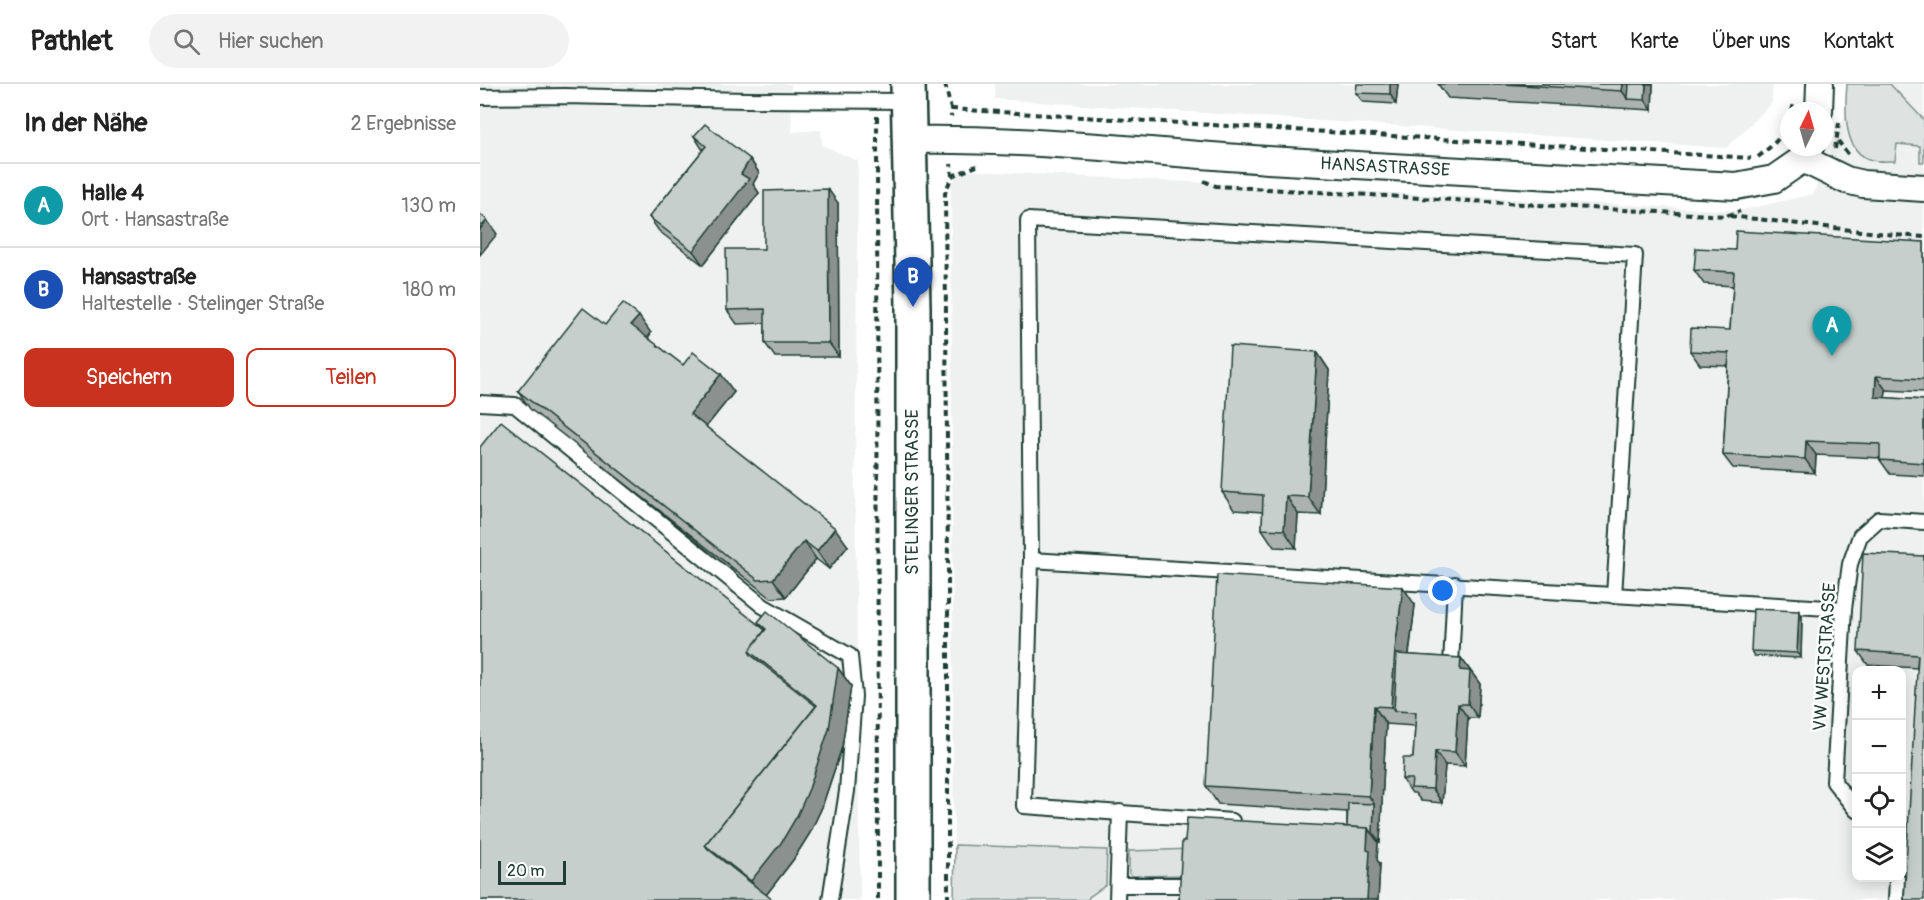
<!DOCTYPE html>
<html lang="de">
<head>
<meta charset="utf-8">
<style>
	body { margin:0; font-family:Pangolin,sans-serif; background:#f2f2f2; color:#222 }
	.controls { position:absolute; right:18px; bottom:18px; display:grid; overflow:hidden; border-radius:12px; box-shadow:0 3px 15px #0003 }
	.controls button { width:54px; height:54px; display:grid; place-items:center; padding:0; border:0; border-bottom:2px solid #e0e0e0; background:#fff; color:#222; font:30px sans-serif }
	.compass { position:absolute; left:1300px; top:18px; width:54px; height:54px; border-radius:50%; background:#fff; box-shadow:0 3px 15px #0003; rotate:5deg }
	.scale { position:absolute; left:18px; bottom:15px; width:68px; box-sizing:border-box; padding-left:6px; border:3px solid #1f3d34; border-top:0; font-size:16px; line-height:21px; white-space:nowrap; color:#1f3d34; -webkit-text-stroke:4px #fff; paint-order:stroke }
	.you { position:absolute; left:963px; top:507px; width:21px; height:21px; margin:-15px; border:4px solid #fff; border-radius:50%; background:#1a73e8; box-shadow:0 0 0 9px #1a73e833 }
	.badge { display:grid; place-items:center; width:39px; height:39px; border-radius:50%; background:#c8321e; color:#fff; font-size:20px; font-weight:700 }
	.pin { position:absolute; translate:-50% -50px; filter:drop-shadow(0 2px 3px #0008) }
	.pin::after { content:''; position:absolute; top:32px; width:21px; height:18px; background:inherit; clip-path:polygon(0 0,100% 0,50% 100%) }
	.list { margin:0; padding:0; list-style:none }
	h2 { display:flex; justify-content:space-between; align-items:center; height:78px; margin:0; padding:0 24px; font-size:26px }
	h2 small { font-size:20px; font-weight:400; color:#767676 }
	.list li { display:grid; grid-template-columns:39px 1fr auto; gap:18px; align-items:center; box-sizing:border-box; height:84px; padding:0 24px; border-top:2px solid #e0e0e0 }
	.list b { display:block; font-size:22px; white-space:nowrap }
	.list p { margin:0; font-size:20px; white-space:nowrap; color:#767676 }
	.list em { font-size:20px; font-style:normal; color:#767676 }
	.actions { display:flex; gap:12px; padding:18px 24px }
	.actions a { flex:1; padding:14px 0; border:2px solid #c8321e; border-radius:12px; text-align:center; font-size:21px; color:#c8321e }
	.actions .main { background:#c8321e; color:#fff }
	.icon { flex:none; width:33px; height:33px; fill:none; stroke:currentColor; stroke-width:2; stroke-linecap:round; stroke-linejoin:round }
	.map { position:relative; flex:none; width:1444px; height:816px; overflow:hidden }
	header { display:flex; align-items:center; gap:36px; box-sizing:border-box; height:84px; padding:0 30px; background:#fff; border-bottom:2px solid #e0e0e0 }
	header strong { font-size:28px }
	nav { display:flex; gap:33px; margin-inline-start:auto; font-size:21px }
	.search { width:420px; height:54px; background:#f2f2f2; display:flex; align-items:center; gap:15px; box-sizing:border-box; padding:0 21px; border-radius:33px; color:#767676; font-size:22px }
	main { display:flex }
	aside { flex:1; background:#fff }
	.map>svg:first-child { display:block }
</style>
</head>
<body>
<header>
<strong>Pathlet</strong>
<div class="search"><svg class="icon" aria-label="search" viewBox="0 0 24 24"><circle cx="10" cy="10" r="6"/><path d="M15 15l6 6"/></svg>Hier suchen</div>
<nav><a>Start</a><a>Karte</a><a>Über uns</a><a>Kontakt</a></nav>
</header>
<main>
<aside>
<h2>In der Nähe<small>2 Ergebnisse</small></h2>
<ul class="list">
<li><span class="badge" style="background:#0f9aa8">A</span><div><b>Halle 4</b><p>Ort · Hansastraße</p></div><em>130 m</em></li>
<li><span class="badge" style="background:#1a4fb4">B</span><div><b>Hansastraße</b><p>Haltestelle · Stelinger Straße</p></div><em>180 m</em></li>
</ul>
<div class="actions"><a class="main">Speichern</a><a>Teilen</a></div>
</aside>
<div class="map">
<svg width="1444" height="816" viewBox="0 0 1444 816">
	<rect width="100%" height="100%" fill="#fff"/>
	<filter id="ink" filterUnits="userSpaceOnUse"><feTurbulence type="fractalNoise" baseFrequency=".0167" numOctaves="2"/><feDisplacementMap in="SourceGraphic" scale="12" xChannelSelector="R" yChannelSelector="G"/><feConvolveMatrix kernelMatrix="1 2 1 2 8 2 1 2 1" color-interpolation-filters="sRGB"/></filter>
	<g filter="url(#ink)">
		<g fill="#eef1f0" fill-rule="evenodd">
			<polygon points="0,0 311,0 312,48 341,46 342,61 378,77 375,401 380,816 0,816"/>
			<polygon points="515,0 1293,0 1292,19 1246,64 515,15"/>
			<path d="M 1367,0 L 1444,0 L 1444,816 L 474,816 L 471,102 L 479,86 L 1259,127 L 1333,110 L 1365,32 ZM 1376,586 L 1422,586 L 1422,794 L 1376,794 Z"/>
		</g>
		<g fill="#dee3e2" stroke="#7e908b" stroke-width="1.5">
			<path d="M 1367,0 L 1410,0 L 1444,36 L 1444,78 L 1440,78 L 1440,62 L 1417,60 L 1415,77 C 1408,77 1399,78 1392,76 C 1362,69 1365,23 1367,0 Z"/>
			<polygon points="475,761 627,766 626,801 609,813 608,816 474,816"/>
			<polygon points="715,765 711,791 652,792 649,789 649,767"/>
		</g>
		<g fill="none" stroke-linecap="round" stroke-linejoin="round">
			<defs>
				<g id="lane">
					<polyline points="0,13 85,12 266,16 429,17"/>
					<polyline points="0,319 35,321 283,522 370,572 374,612 367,707 350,816"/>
					<polyline points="551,476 1364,525"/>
					<polyline points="971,581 975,500"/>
					<polyline points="1376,726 1354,698 1364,525 1370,480 1380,452 1399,435 1444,438"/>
					<polyline points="752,737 544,722 551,476 548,136 1155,171 1134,512"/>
					<polyline points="638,801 710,801"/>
					<polyline points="637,816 640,728"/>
					<polyline points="1416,816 1417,794"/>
				</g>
				<g id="street">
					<polyline points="1339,27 1340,0"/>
					<path d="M 430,56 C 549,54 669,68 788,76 C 944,86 1100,93 1256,102 L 1294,95 L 1323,75 L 1330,63"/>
					<polyline points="1323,75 1366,96 1383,100 1444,104"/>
				</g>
				<polyline id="secondary" points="428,0 433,223 433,816"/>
			</defs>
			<use href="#lane" stroke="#1f3d34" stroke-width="18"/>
			<use href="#street" stroke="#1f3d34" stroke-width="30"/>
			<use href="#secondary" stroke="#1f3d34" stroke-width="38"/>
			<g stroke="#1f3d34" stroke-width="4" stroke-dasharray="6 4.5" stroke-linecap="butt">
				<polyline points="465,0 471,25 471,33"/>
				<polyline points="471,25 1271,74"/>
				<polyline points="1312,27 1314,19"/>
				<polyline points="397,32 398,816"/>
				<polyline points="1358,57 1368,70"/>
				<polyline points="1355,65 1359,39"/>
				<path d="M 1278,73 C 1293,61 1303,53 1309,35"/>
				<polyline points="472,92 499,81"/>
				<polyline points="724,97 736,102 1246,132 1260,127"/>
				<polyline points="1250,132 1415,151 1444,153"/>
				<polyline points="468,816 468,483 465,109 472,92 471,80"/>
			</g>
			<use href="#lane" stroke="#fff" stroke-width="14"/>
			<use href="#street" stroke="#fff" stroke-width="26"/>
			<use href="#secondary" stroke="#fff" stroke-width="33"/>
		</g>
		<g fill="#abb2af" stroke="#1f3d34" stroke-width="1.5">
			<polygon points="918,0 916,20 883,18 876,9"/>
			<polygon points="958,0 1173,0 1172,26 968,14"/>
			<polygon points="214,52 270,75 279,89 273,100 279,109 223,181 179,147 169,133 223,66"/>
			<polygon points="358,119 359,273 295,273 285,259 285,239 257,240 247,226 284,165"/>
			<polygon points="1444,158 1444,308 1406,306 1405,314 1444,316 1444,392 1410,390 1400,376 1400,374 1336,371 1335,389 1253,384 1243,371 1248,282 1220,281 1210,267 1250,246 1253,202 1224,200 1214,186 1255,166"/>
			<polygon points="125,241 171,249 168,254 203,281 254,308 226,343 368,462 349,485 336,475 306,513 291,514 50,325 38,307"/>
			<polygon points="837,268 849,286 841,431 818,430 816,464 794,463 782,445 783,428 754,426 742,408"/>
			<polygon points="1444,472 1437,584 1388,581 1378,567"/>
			<polygon points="935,521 929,571 981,574 1000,600 998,634 988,634 985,682 965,681 962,719 941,717 935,709 932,709 922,695 933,674 935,642 906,640 900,758 898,758 897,776 900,780 898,816 699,816 705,757 867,743 867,728 738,720 726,702"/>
			<polygon points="1322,532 1321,574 1274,572 1271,567"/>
			<polygon points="278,538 358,584 371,602 362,663 342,723 330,749 313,776 286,811 0,816 281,542"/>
		</g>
		<g fill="#8b918f" stroke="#1f3d34" stroke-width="1.5">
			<polygon points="910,0 918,0 916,20 910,10"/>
			<polygon points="1143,0 1156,0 1148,15 1142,7"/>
			<polygon points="1166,0 1173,0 1172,26 1165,16"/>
			<polygon points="270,75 279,89 273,100 279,109 223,181 213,167"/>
			<polygon points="348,105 358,119 359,273 349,259"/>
			<polygon points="7,136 17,150 0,171 0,145"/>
			<polygon points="159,232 171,249 164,259 151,241"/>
			<polygon points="837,268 849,286 841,431 828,413"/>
			<polygon points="241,290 254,308 222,348 210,330"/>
			<polygon points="1396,292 1406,306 1404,327 1395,313"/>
			<polygon points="1326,357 1336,371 1335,389 1325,375"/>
			<polygon points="806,412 818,430 816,464 804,446"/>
			<polygon points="355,444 368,462 349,485 337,467"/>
			<polygon points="324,457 336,475 306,513 293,495"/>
			<polygon points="923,503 935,521 927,584 914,627 911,623 915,566"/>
			<polygon points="1319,527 1322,532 1321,574 1317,569"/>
			<polygon points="981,574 1000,600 998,634 988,620 980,586"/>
			<polygon points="358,584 371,602 362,663 342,723 330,749 313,776 283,815 271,797"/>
			<polygon points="978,620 988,634 985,682 975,668"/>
			<polygon points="894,622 906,640 900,758 893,749 894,720 889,712"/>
			<polygon points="955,667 965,681 962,719 953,705"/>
			<polygon points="888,744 898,758 897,776 900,780 898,816 887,816 887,766"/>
		</g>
		<g fill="#c7cfcc" stroke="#1f3d34" stroke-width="1.5">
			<polygon points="877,0 910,0 910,10 876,9"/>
			<polygon points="1024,0 1143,0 1142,7"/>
			<polygon points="1149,0 1166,0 1165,16 1148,15"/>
			<polygon points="225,40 270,75 261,90 269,95 213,167 169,133 226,62 214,52"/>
			<polygon points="348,105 349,259 285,259 285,225 247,226 246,165 284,165 284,107"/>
			<polygon points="0,130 7,136 0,145"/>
			<polygon points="1256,147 1444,158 1444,295 1396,292 1395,313 1444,316 1444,379 1400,376 1400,360 1326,357 1325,375 1243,371 1249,269 1210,267 1211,244 1250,246 1254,188 1214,186 1216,164 1255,166"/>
			<polygon points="143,219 159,232 151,241 203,281 213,268 241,290 210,330 355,444 337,467 324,457 293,495 278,496 38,307 103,224 125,241"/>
			<polygon points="750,262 837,268 828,413 806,412 804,446 782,445 783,411 742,408"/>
			<polygon points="21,337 285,546 269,567 271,571 336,622 225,761 228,765 293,816 0,816 0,363"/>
			<polygon points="1383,469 1444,472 1444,816 1424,816 1438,571 1378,567"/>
			<polygon points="737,491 923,503 915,566 911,623 894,622 889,712 726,702"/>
			<polygon points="1273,525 1319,527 1317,569 1271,567"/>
			<polygon points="287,527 358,584 349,645 329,705 317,732 301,759 271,797 225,761 337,621 269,567 286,545 278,538"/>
			<polygon points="917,570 981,574 980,586 990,587 988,620 978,620 975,668 955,667 953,705 931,704 932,695 922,695 923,674 933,674 936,628 914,627"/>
			<polygon points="868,719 894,720 893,749 891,749 888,744 867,743"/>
			<polygon points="707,734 888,744 887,766 890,767 887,816 699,816 702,757 705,757"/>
		</g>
	</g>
	<g text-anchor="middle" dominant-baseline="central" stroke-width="5" stroke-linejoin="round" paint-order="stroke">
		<g font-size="18" fill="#1f3d34" stroke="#fff">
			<text transform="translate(905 83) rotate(3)">HANSASTRASSE</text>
			<text transform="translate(432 408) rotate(-90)">STELINGER STRASSE</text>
			<text transform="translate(1345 573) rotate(-86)">VW WESTSTRASSE</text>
		</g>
	</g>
</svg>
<div class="controls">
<button>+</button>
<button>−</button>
<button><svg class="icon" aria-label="locate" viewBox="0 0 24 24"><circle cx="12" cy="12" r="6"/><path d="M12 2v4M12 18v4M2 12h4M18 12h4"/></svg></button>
<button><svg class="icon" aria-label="layers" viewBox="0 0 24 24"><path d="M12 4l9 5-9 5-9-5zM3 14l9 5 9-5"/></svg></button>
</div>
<svg class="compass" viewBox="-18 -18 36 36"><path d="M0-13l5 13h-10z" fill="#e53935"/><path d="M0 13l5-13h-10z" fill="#767676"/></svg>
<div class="scale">20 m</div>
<div class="you"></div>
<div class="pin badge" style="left:1352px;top:272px;background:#0f9aa8">A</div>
<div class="pin badge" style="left:433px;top:223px;background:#1a4fb4">B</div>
</div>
</main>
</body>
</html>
